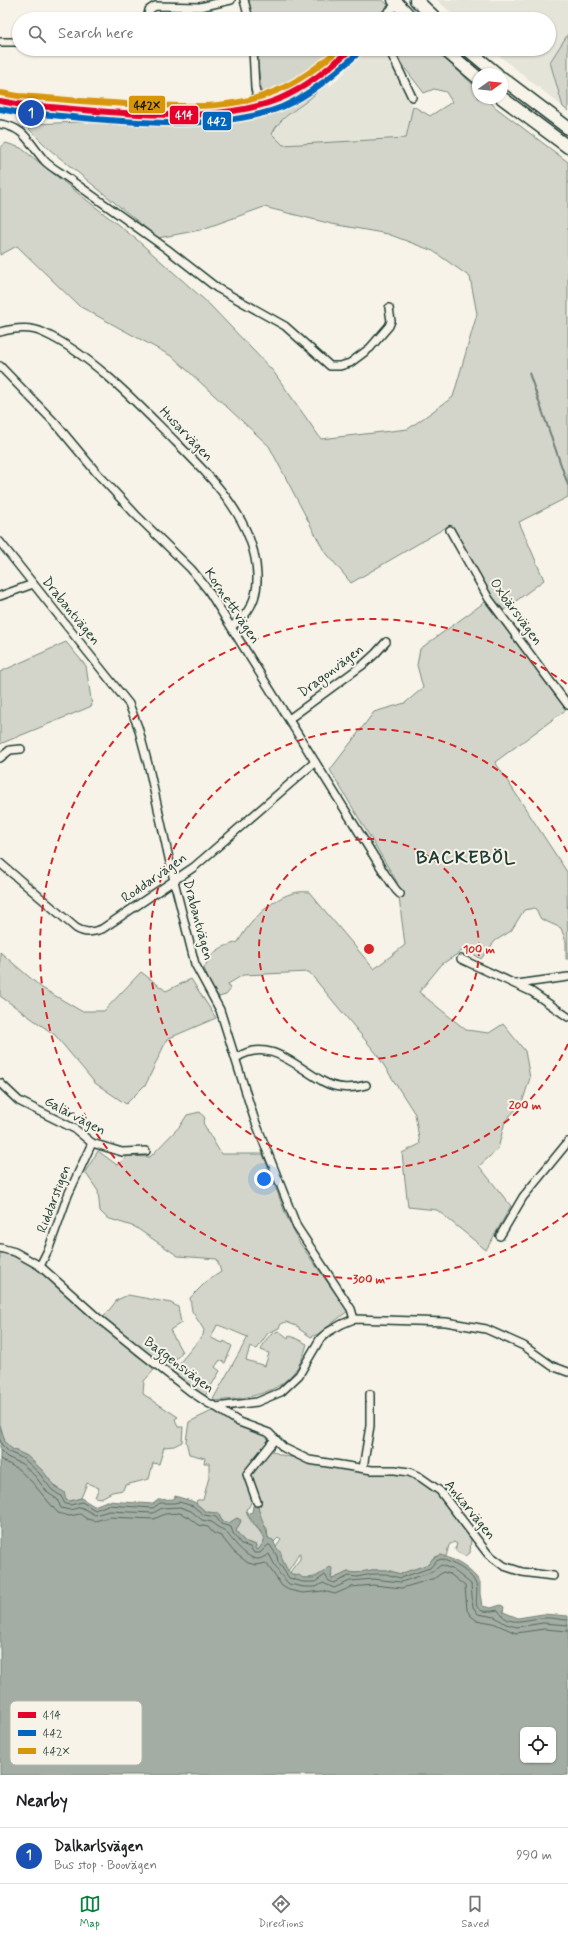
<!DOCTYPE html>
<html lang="en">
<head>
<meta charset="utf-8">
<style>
	body { margin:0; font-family:Mynerve,sans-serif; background:#f6f6f6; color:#202124 }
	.controls { position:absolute; right:12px; bottom:12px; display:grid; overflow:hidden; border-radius:6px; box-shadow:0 1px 3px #0004 }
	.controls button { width:36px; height:36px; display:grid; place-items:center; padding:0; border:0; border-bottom:1px solid #e0e0e0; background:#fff; color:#202124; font:20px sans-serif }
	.compass { position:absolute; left:472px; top:68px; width:36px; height:36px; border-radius:50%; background:#fff; box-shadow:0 1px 3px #0004; rotate:75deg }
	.you { position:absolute; left:264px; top:1179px; width:14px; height:14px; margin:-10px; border:3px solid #fff; border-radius:50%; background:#1a73e8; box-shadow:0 0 0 6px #1a73e833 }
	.badge { display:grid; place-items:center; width:26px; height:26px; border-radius:50%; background:#0b8043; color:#fff; font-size:13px; font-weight:700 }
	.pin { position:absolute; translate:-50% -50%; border:2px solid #fff; box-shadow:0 1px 4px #0006 }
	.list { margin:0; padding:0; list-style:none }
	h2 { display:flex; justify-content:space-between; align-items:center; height:52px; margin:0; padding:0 16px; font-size:17px }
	h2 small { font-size:13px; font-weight:400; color:#757577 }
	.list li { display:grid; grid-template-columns:26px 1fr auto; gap:12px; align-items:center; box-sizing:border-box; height:56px; padding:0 16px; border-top:1px solid #e0e0e0 }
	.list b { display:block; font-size:15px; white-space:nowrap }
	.list p { margin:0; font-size:13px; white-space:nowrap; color:#757577 }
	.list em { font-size:13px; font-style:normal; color:#757577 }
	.icon { flex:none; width:22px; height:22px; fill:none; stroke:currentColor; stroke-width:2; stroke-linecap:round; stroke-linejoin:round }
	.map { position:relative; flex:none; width:568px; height:1775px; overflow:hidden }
	.search { position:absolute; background:#fff; box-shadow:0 1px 3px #0004; left:12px; right:12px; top:12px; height:44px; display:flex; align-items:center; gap:10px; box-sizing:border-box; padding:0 14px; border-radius:22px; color:#757577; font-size:15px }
	.sheet { height:108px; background:#fff }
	nav { display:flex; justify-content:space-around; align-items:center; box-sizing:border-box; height:56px; border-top:1px solid #e0e0e0; background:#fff; font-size:11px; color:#757577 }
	nav a { display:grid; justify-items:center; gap:2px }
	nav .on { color:#0b8043 }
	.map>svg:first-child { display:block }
</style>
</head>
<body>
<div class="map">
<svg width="568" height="1775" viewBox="0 0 568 1775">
	<rect width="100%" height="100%" fill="#f7f3e8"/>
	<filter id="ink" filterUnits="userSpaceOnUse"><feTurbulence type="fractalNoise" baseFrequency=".025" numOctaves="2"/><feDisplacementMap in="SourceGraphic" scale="8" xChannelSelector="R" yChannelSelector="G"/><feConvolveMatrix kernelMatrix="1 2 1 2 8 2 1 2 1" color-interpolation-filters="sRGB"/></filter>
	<g filter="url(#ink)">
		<g fill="#e5e4d9">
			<polygon points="437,0 568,0 568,34 550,62 563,107 491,49 549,49 549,19 458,19"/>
			<polygon points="363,49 385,49 413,106 406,138 289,146 283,145 275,140 272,134 280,121 308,101 328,82 330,86 345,72 344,67"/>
		</g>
		<g fill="#d3d5ca" stroke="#79897f">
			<polygon points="249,0 383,0 389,6 375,19 252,19"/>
			<polygon points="568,34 568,111 563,107 550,62"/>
			<polygon points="256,49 343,49 308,78 268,98 262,97"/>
			<path d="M 395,49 L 434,49 L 478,89 L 478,98 L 487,98 L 495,107 L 568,162 L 568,497 L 519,522 L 544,580 L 504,610 L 489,594 L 450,525 L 351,583 L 323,549 L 269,446 L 173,357 L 79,306 L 17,246 L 0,255 L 0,148 L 6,143 L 21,148 L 136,239 L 209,304 L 273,371 L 321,439 L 408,429 L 453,397 L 477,314 L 470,277 L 433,251 L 388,234 L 332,224 L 264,207 L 200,230 L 158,238 L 49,149 L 29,129 L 34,124 C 62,123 89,121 117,121 C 154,121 193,126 230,121 C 261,117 288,105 315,90 L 317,92 C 302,108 281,114 272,134 L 283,145 L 406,138 L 413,106 L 430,116 L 452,102 L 446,92 L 434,89 L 424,93 L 400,62 Z"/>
			<path d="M 485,602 L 567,709 L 495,762 L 567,872 L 568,959 L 566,959 L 566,942 L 561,928 L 541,919 L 535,908 L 524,910 L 511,931 L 495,941 L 481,959 L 465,949 L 442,964 L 419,992 L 466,1030 L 489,1033 L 503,1024 L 525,1051 L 530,1078 L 522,1103 L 505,1121 L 498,1149 L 479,1166 L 511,1206 L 486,1250 L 437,1210 L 408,1207 L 402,1153 L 420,1144 L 415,1114 L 376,1053 L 309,972 L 243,975 L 228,984 L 230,990 L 226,995 L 219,997 L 210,985 L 204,968 C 214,949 219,948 238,942 C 251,919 280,888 309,892 L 374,969 L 405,945 L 397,882 L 330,770 L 374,712 L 405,703 L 423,688 L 417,665 L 420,649 Z"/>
			<polygon points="66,642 86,666 92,706 0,744 0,672"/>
			<polygon points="0,952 42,988 81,1011 104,1011 141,972 166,991 191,979 216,1018 167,1039 146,1084 126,1104 95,1083 55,1035 0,996"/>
			<path d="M 200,1112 L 205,1118 L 203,1123 L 221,1154 L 263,1154 L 286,1215 L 299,1242 L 348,1311 L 318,1334 L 311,1337 L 299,1329 L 299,1327 L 286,1322 L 281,1324 L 279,1328 L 268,1333 L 257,1349 L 250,1347 L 246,1360 L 265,1366 L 269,1353 L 261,1350 C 265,1341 269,1333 279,1331 L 288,1338 L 289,1335 L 307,1344 C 295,1393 255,1398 212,1401 L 248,1337 C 242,1335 220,1325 217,1325 L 211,1338 L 223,1343 L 224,1341 L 232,1346 L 225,1363 L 220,1360 L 215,1367 L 220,1371 L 205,1396 L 172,1372 L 203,1335 L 204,1330 L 192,1311 L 190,1298 L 206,1282 L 221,1272 L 217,1259 L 178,1256 L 135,1227 L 107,1218 L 100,1211 L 98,1191 L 85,1172 L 98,1151 L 117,1165 L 128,1156 L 150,1157 L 180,1126 L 187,1115 Z"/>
			<polygon points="0,1253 7,1253 21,1258 39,1268 135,1351 135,1354 151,1365 154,1370 144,1381 143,1394 178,1417 175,1419 178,1427 183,1427 182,1442 174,1446 164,1447 159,1464 153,1463 149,1479 125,1485 123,1490 112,1492 101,1498 95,1497 99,1488 87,1483 81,1498 70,1501 66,1500 42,1470 27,1456 12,1449 5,1442 0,1425"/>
			<polygon points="128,1295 171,1303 178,1307 181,1323 170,1330 182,1352 167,1369 103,1318 117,1300"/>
			<path d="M 214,1410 L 242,1425 L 266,1434 L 271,1439 L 246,1474 L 255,1501 L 251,1502 L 249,1507 L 246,1509 C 247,1523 263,1529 264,1542 L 258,1550 L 255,1549 L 256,1545 L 244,1541 L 236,1531 L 241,1520 L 237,1518 L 229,1523 L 222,1521 L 218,1513 L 206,1512 L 196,1503 L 197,1500 L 203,1500 L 209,1477 L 209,1463 L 204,1463 L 205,1458 L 189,1454 L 186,1441 L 189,1422 Z"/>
			<path d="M 268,1449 L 281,1455 L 310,1461 L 409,1476 L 422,1481 L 443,1497 L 471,1538 L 470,1553 L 465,1556 L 457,1552 L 455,1549 L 457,1544 L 454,1542 L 449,1545 L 446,1557 L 441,1555 L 433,1558 L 429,1564 L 400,1574 L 387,1570 L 372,1570 L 356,1573 L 348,1572 L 333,1579 L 331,1578 L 332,1575 L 320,1574 C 312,1580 296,1579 290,1572 L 300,1559 L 300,1553 L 298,1554 L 296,1559 L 288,1571 L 276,1547 L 281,1540 L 278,1538 L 274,1542 L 268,1538 L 267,1528 L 262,1523 L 249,1475 Z"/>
		</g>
		<path fill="#a4ada3" stroke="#6f8077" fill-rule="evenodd" d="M 0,1425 L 5,1442 L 12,1449 L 27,1456 L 42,1470 L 55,1487 L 64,1492 L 66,1500 L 70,1501 L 81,1498 L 94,1506 L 107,1501 L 153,1504 L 158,1500 L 174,1499 L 175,1496 L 194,1502 L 206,1512 L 218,1513 L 222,1521 L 229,1523 L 237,1518 L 241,1521 L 236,1531 L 244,1541 L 256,1545 L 255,1549 L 258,1550 L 264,1542 L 264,1536 L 247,1514 L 252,1512 L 253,1506 L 257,1504 C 260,1517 266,1526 268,1538 L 273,1540 L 276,1547 L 281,1553 C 282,1561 286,1571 294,1576 L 299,1575 L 303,1578 L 315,1578 L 330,1567 L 332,1568 L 331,1578 L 333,1579 L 348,1572 L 356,1573 L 372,1570 L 387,1570 L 400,1574 L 429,1564 L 433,1558 L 441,1555 C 457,1561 470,1568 480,1582 L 480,1594 L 482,1606 L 491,1608 L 501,1605 L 504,1607 L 503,1612 L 518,1618 L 543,1614 L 568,1616 L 568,1775 L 0,1775 ZM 523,1730 L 553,1730 L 553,1760 L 523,1760 Z"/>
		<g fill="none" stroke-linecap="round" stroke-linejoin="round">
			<g stroke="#546a60" stroke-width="1">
				<path d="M 0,1440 L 2,1445 L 9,1452 L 24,1459 L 39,1473 L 52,1490 L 61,1496 L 65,1504 L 71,1505 L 82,1502 L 95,1510 L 108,1505 L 153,1508 L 160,1503 L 174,1503 L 179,1502 L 193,1506 L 204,1515 L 216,1517 L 221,1524 L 231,1527 L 233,1533 L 241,1544 L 250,1547 L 254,1553 L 260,1553 L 268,1545 L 270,1545 L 277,1556 L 278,1562 L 289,1578 L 303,1582 L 315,1582 L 325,1575 L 329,1581 L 334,1583 L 349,1576 L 357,1577 L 372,1574 L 386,1574 L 400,1578 L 430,1568 L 436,1561 L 441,1559 C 453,1563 469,1570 475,1582 C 482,1595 464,1617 498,1610 C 509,1629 526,1618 543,1618 C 551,1617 560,1620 568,1620"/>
				<path d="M 0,1450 L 7,1457 L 22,1464 L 35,1476 L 48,1493 L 57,1499 L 61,1508 L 70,1510 L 81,1507 L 95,1515 L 109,1511 L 153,1513 L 162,1508 L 180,1507 L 191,1511 L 202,1520 L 212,1522 C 217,1529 224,1528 227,1533 C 233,1541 247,1559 258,1559 C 262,1559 266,1555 269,1554 L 279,1573 L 289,1584 L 304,1587 L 316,1587 L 323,1583 L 334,1588 L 350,1581 L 373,1579 L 401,1582 L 432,1572 L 441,1565 L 452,1569 L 471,1584 L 473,1607 L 478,1614 L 495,1617 L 506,1624 L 517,1627 L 543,1623 L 568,1625"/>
				<polyline points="0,1459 18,1469 31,1481 58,1513 69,1516 80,1514 87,1519 95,1521 109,1517 154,1519 165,1514 180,1513 188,1517 198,1525 208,1527 213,1533 221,1536 234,1552 248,1563 257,1565 266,1563 282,1586 289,1590 303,1593 323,1591 335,1594 351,1587 373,1585 402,1588 435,1578 443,1572 450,1574 465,1586 467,1610 470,1615 476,1620 493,1623 516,1633 544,1629 568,1631"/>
			</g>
			<polyline stroke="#6f8077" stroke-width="2" points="529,373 568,485"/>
			<defs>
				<g id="minor">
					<polyline points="244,0 249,19"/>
					<polyline points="147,19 149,10 155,6 200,7 231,0"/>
					<polyline points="0,42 19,42"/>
					<polyline points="253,49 255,88 259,107"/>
					<polyline points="389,49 412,97"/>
					<path d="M 0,124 C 26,128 28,142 44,160 C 48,165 55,169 61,173 L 167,249 L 217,288 L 285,326 L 330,366 L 340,366 L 350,363 L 370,348 L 389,326 L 391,321 L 389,308"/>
					<path d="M 0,332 C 15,328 30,326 44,333 C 88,353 131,397 164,430 C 203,470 255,515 257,575 C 258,597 250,614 232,626"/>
					<polyline points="0,366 56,424 96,472 136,515 191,569 208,590 385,874 396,890 400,894"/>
					<polyline points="450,530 489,599 568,705"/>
					<polyline points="0,542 129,704 138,727 149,768 174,881 195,964 220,1010 254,1118 297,1227 351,1309 354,1319"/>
					<polyline points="0,596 33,584"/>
					<polyline points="289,719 364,664 375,654 386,642"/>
					<polyline points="0,758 10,750 21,749"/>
					<path d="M 0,863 L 76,928 C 85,934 93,932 102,929 L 194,867 L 315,762"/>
					<polyline points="461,959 532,992 568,1017"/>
					<polyline points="517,984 568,977"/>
					<path d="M 236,1058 C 269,1036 296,1067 324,1082 C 337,1089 353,1089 366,1085"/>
					<polyline points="0,1083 19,1101 75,1129 92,1143 122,1152 146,1151"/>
					<polyline points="500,1236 523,1197 568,1142"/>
					<polyline points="0,1248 15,1252 40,1266 99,1319 144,1355 190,1391 208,1403 216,1407 257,1402 281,1392 299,1375 320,1339 328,1332 342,1324 354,1319 446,1322 486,1329 524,1346 552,1366 568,1372"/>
					<polyline points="40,1266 49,1248 68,1195 92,1143"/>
					<polyline points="216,1407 239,1422 269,1433 284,1448 309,1460 372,1470 395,1470 409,1472 420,1477 440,1491 488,1554 504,1566 522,1572 553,1576"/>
					<polyline points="363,1468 370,1426 370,1394"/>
					<polyline points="257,1502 247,1474 275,1439"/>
				</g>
				<g id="tertiary">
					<polyline points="382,19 392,9"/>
					<path d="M 0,101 L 17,104 C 59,107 102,111 144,113 C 234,117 283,114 351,49"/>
				</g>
				<g id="motorway">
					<polyline points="394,0 412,19"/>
					<polyline points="416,0 436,19"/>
					<polyline points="444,49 478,78"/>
					<polyline points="467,49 497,74"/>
					<polyline points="502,78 568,128"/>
					<polyline points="502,98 568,147"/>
				</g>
			</defs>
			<use href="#minor" stroke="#1f3d34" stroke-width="10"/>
			<use href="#tertiary" stroke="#1f3d34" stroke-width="11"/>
			<use href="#motorway" stroke="#1f3d34" stroke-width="15"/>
			<use href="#minor" stroke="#f7f3e8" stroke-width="7"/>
			<use href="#tertiary" stroke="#f7f3e8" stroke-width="8"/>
			<use href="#motorway" stroke="#f7f3e8" stroke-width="12"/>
			<defs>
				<path id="bus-1" d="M 0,101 L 17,104 C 93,110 208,128 279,99 C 306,88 329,68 351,49"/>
				<path id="bus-2" d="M 0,109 L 16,112 C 95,118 208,136 282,107 C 310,95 333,75 356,55"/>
				<path id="bus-3" d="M 1,93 L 18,96 C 63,99 109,104 154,105 C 195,107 238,108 276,91 C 300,81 320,66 339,49"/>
			</defs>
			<use href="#bus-1" stroke="#f7f3e8" stroke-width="9"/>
			<use href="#bus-2" stroke="#f7f3e8" stroke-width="9"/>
			<use href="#bus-3" stroke="#f7f3e8" stroke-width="9"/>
			<use href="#bus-1" stroke="#e4002b" stroke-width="6"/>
			<use href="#bus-2" stroke="#0065bd" stroke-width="6"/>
			<use href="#bus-3" stroke="#d79608" stroke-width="6"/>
		</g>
	</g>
	<g fill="none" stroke="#d62828" stroke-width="2" stroke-dasharray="7 5">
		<circle cx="369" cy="949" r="110"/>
		<path d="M568 1044A220 220 0 1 1 568 854"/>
		<path d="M568 1213A330 330 0 1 1 568 685"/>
	</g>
	<g text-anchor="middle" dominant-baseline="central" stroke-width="4" stroke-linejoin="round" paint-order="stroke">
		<g font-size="14" fill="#1f3d34" stroke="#f7f3e8">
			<text transform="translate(186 434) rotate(46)">Husarvägen</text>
			<text transform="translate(232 606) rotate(56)">Kornettvägen</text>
			<text transform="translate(71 611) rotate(51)">Drabantvägen</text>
			<text transform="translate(516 612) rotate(54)">Oxbärsvägen</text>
			<text transform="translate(331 671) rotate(-37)">Dragonvägen</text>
			<text transform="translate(154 878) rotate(-35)">Roddarvägen</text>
			<text transform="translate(198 920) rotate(75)">Drabantvägen</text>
			<text transform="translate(75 1116) rotate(28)">Galärvägen</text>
			<text transform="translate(54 1199) rotate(-69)">Riddarstigen</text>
			<text transform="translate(179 1365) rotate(37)">Baggensvägen</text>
			<text transform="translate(470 1510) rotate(51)">Ankarvägen</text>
		</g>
		<g font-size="18" font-weight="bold" letter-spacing="1" fill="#1f3d34" stroke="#f7f3e8">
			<text x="466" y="858">BACKEBÖL</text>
		</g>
	</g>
	<rect x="10" y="1701" width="132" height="64" rx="6" fill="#f7f3e8" stroke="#b6bcb2" stroke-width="1"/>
	<rect x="18" y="1712" width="18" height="6" fill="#e4002b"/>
	<rect x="18" y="1730" width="18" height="6" fill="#0065bd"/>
	<rect x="18" y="1748" width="18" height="6" fill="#d79608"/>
	<g font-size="11" fill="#1f3d34">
		<text x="43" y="1719">414</text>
		<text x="43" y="1737">442</text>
		<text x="43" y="1755">442X</text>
	</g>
	<circle cx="369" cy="949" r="6" fill="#d62828" stroke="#f7f3e8" stroke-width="2"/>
	<g font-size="12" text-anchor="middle" font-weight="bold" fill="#d62828" stroke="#f7f3e8" stroke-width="4" stroke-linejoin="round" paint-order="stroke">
		<text x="479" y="953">100 m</text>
		<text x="525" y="1109">200 m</text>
		<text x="369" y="1283">300 m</text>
	</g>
	<g stroke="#f7f3e8" stroke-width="1.5">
		<rect x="128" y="95" width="38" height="19" rx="4" fill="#d79608"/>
		<rect x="169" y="105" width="30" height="20" rx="4" fill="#e4002b"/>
		<rect x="202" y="111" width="30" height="20" rx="4" fill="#0065bd"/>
	</g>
	<g font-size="11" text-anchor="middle" font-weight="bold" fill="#fff">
		<text x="184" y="119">414</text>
		<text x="217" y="125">442</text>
	</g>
	<g font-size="11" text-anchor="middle" font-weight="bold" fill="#111">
		<text x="147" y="109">442X</text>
	</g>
</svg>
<div class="controls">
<button><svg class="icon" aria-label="locate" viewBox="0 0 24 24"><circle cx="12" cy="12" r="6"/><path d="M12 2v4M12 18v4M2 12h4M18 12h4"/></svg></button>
</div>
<svg class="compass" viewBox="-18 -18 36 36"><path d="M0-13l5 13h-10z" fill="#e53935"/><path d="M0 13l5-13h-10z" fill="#757577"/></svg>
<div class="you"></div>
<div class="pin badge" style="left:31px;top:113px;background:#1a4fb4">1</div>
<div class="search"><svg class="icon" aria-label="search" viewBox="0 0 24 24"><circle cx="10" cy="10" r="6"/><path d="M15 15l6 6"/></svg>Search here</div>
</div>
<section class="sheet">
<h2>Nearby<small></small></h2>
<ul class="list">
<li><span class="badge" style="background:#1a4fb4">1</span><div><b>Dalkarlsvägen</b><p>Bus stop · Boovägen</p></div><em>990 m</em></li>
</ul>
</section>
<nav>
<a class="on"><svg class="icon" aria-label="map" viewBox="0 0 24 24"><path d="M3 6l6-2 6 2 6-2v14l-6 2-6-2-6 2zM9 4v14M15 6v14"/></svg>Map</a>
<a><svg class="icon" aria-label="directions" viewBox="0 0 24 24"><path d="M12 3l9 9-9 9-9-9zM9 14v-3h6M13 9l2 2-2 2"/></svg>Directions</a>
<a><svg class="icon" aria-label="saved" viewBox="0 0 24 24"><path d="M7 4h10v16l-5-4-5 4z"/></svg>Saved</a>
</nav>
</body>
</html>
